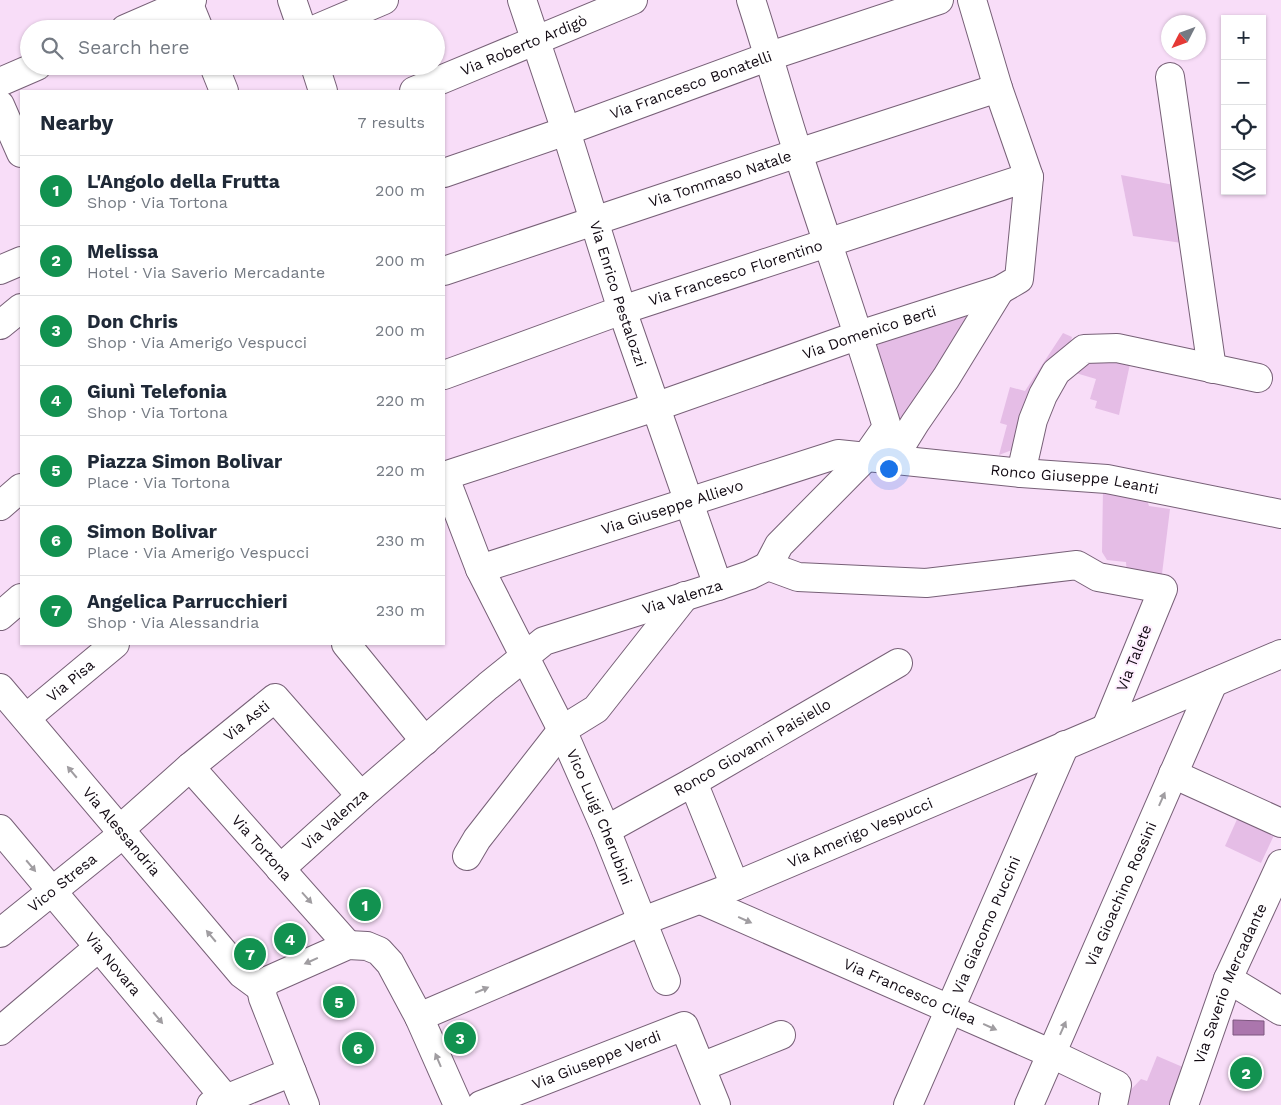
<!DOCTYPE html>
<html lang="en">
<head>
<meta charset="utf-8">
<style>
	body { margin:0; font-family:"Work Sans",sans-serif; background:#f2f2f3; color:#1f2937 }
	.controls { position:absolute; right:15px; top:15px; display:grid; overflow:hidden; border-radius:0px; box-shadow:0 1px 4px #0004 }
	.controls button { width:45px; height:45px; display:grid; place-items:center; padding:0; border:0; border-bottom:1px solid #e0e1e3; background:#fff; color:#1f2937; font:25px sans-serif }
	.compass { position:absolute; left:1161px; top:15px; width:45px; height:45px; border-radius:50%; background:#fff; box-shadow:0 1px 4px #0004; rotate:228deg }
	.you { position:absolute; left:888px; top:468px; width:18px; height:18px; margin:-12px; border:4px solid #fff; border-radius:50%; background:#1a73e8; box-shadow:0 0 0 8px #1a73e833 }
	.badge { display:grid; place-items:center; width:32px; height:32px; border-radius:50%; background:#129250; color:#fff; font-size:16px; font-weight:700 }
	.pin { position:absolute; translate:-50% -50%; border:2px solid #fff; box-shadow:0 1px 5px #0006 }
	.list { margin:0; padding:0; list-style:none }
	h2 { display:flex; justify-content:space-between; align-items:center; height:65px; margin:0; padding:0 20px; font-size:21px }
	h2 small { font-size:16px; font-weight:400; color:#747a83 }
	.list li { display:grid; grid-template-columns:32px 1fr auto; gap:15px; align-items:center; box-sizing:border-box; height:70px; padding:0 20px; border-top:1px solid #e0e1e3 }
	.list b { display:block; font-size:19px; white-space:nowrap }
	.list p { margin:0; font-size:16px; white-space:nowrap; color:#747a83 }
	.list em { font-size:16px; font-style:normal; color:#747a83 }
	.icon { flex:none; width:28px; height:28px; fill:none; stroke:currentColor; stroke-width:2; stroke-linecap:round; stroke-linejoin:round }
	.map { position:relative; flex:none; width:1281px; height:1105px; overflow:hidden }
	.search { position:absolute; background:#fff; box-shadow:0 1px 4px #0004; left:20px; top:20px; width:425px; height:55px; display:flex; align-items:center; gap:12px; box-sizing:border-box; padding:0 18px; border-radius:28px; color:#747a83; font-size:19px }
	.panel { position:absolute; background:#fff; box-shadow:0 1px 4px #0004; left:20px; top:90px; width:425px; height:555px; border-radius:0px }
	.map>svg:first-child { display:block }
</style>
</head>
<body>
<div class="map">
<svg width="1281" height="1105" viewBox="0 0 1281 1105">
	<rect width="100%" height="100%" fill="#f8ddf8"/>
	<g fill="#e5bde6">
		<polygon points="1121,175 1174,185 1182,243 1133,236"/>
		<polygon points="962,316 967,318 971,325 897,428 873,348 879,344"/>
		<polygon points="1063,333 1072,337 1069,349 1012,450 999,455 1007,425 1000,423 1010,387 1025,391"/>
		<polygon points="1104,358 1130,364 1119,415 1095,408 1097,401 1090,399 1096,379 1069,371 1078,364"/>
		<polygon points="1103,489 1145,494 1149,506 1170,509 1161,582 1127,575 1126,562 1107,560 1102,552"/>
		<polygon points="1239,815 1276,831 1261,863 1225,846"/>
		<polygon points="1157,1056 1185,1068 1172,1105 1125,1105 1126,1095 1141,1079 1147,1081"/>
	</g>
	<polygon fill="#ab76ad" stroke="#7d567f" points="1233,1020 1264,1021 1264,1035 1233,1035"/>
	<g fill="none" stroke-linecap="round" stroke-linejoin="round">
		<defs>
			<g id="minor">
				<polyline points="292,0 302,29"/>
				<path id="s1" d="M 522,0 L 566,131 L 622,310 L 718,586"/>
				<path d="M 751,0 C 768,52 782,104 799,156 C 828,246 860,336 887,427 L 866,457 L 779,545 L 768,566"/>
				<polyline points="188,2 199,29"/>
				<polyline points="125,29 192,0"/>
				<polyline points="316,29 384,0"/>
				<polyline points="214,66 224,91"/>
				<polyline points="315,66 323,91"/>
				<polyline points="1170,77 1212,369"/>
				<polyline points="0,82 37,66"/>
				<path id="s2" d="M 414,91 L 633,0"/>
				<polyline points="0,105 21,153"/>
				<path id="s3" d="M 444,173 L 566,131 L 770,56 L 939,0"/>
				<polyline points="0,270 21,261"/>
				<path id="s4" d="M 444,271 L 798,153 L 998,88"/>
				<polyline points="0,325 21,308"/>
				<path id="s5" d="M 444,375 L 622,310 L 1029,177"/>
				<polyline points="892,460 915,423 946,378 1000,290"/>
				<polyline points="1021,473 1033,420 1043,395 1056,372 1084,349 1117,348 1258,378"/>
				<path id="s6" d="M 444,475 L 480,569 L 562,730 L 606,830 L 666,981"/>
				<path id="s7" d="M 444,476 L 655,407 L 859,335 L 1000,290 L 1019,279 L 1029,177 L 998,88 L 972,0"/>
				<polyline points="0,506 21,488"/>
				<path id="s8" d="M 480,569 L 838,454 L 1021,473 L 1107,479 L 1281,514"/>
				<polyline points="0,616 21,598"/>
				<polyline points="346,644 425,741"/>
				<path id="s9" d="M 0,688 L 242,974 L 261,988"/>
				<path id="s10" d="M 26,718 L 115,644"/>
				<path id="s11" d="M 190,767 L 348,945"/>
				<polyline points="1173,774 1281,823"/>
				<polyline points="693,782 735,886"/>
				<path id="s12" d="M 0,829 L 226,1099"/>
				<path id="s13" d="M 606,830 L 693,782 L 898,663"/>
				<polyline points="467,856 477,839 562,730 596,709 685,596"/>
				<path id="s14" d="M 280,869 L 361,796 L 488,686 L 544,641 L 718,586 L 750,575 L 768,566 L 798,577 L 926,583 L 1077,565 L 1098,577 L 1163,589 L 1106,728"/>
				<path id="s15" d="M 701,900 L 1052,1054 L 1117,1085 L 1113,1105"/>
				<path id="s16" d="M 0,933 L 113,842 L 126,824 L 190,767 L 275,698 L 361,796"/>
				<polyline points="1228,979 1281,1011"/>
				<path id="s17" d="M 419,1017 L 643,921 L 735,886 L 1281,654"/>
				<polyline points="0,1031 99,947"/>
				<polyline points="701,1067 781,1035"/>
				<polyline points="211,1105 292,1072"/>
				<polyline points="305,1105 263,998 261,988 269,980 348,945 367,946 379,951 390,963 419,1017 458,1105"/>
				<path id="s18" d="M 481,1105 L 684,1026 L 716,1105"/>
				<path id="s19" d="M 908,1105 L 1065,745"/>
				<path id="s20" d="M 1029,1105 L 1213,683"/>
				<path id="s21" d="M 1184,1105 L 1228,979 L 1281,864"/>
			</g>
		</defs>
		<use href="#minor" stroke="#776077" stroke-width="30"/>
		<use href="#minor" stroke="#fff" stroke-width="28"/>
	</g>
	<defs><path id="oneway-solid" d="M-6-.8H1V-3.2L6.5 0L1 3.2V.8H-6Z" transform="scale(1.25)"/></defs>
	<g fill="#a09da1">
		<use href="#oneway-solid" transform="translate(72 772) rotate(-130)"/>
		<use href="#oneway-solid" transform="translate(1162 799) rotate(-66)"/>
		<use href="#oneway-solid" transform="translate(31 866) rotate(50)"/>
		<use href="#oneway-solid" transform="translate(307 898) rotate(48)"/>
		<use href="#oneway-solid" transform="translate(745 920) rotate(24)"/>
		<use href="#oneway-solid" transform="translate(211 936) rotate(-130)"/>
		<use href="#oneway-solid" transform="translate(311 961) rotate(156)"/>
		<use href="#oneway-solid" transform="translate(482 990) rotate(-23)"/>
		<use href="#oneway-solid" transform="translate(158 1018) rotate(50)"/>
		<use href="#oneway-solid" transform="translate(990 1027) rotate(24)"/>
		<use href="#oneway-solid" transform="translate(1063 1028) rotate(-66)"/>
		<use href="#oneway-solid" transform="translate(438 1060) rotate(-113)"/>
	</g>
	<g text-anchor="middle" dominant-baseline="central" stroke-width="4" stroke-linejoin="round" paint-order="stroke">
		<g font-size="15" fill="#120a13" stroke="#fef">
			<text stroke="none"><textPath href="#s2" startOffset="119">Via Roberto Ardigò</textPath></text>
			<text stroke="none"><textPath href="#s3" startOffset="262">Via Francesco Bonatelli</textPath></text>
			<text stroke="none"><textPath href="#s4" startOffset="291">Via Tommaso Natale</textPath></text>
			<text stroke="none"><textPath href="#s5" startOffset="309">Via Francesco Florentino</textPath></text>
			<text stroke="none"><textPath href="#s1" startOffset="309">Via Enrico Pestalozzi</textPath></text>
			<text stroke="none"><textPath href="#s7" startOffset="449">Via Domenico Berti</textPath></text>
			<text stroke="none"><textPath href="#s8" startOffset="614">Ronco Giuseppe Leanti</textPath></text>
			<text stroke="none"><textPath href="#s8" startOffset="202">Via Giuseppe Allievo</textPath></text>
			<text stroke="none"><textPath href="#s14" startOffset="494">Via Valenza</textPath></text>
			<text transform="translate(1134 658) rotate(-68)">Via Talete</text>
			<text stroke="none"><textPath href="#s10" startOffset="58">Via Pisa</textPath></text>
			<text stroke="none"><textPath href="#s16" startOffset="326">Via Asti</textPath></text>
			<text stroke="none"><textPath href="#s13" startOffset="168">Ronco Giovanni Paisiello</textPath></text>
			<text stroke="none"><textPath href="#s6" startOffset="376">Vico Luigi Cherubini</textPath></text>
			<text stroke="none"><textPath href="#s14" startOffset="74">Via Valenza</textPath></text>
			<text stroke="none"><textPath href="#s9" startOffset="188">Via Alessandria</textPath></text>
			<text stroke="none"><textPath href="#s17" startOffset="478">Via Amerigo Vespucci</textPath></text>
			<text stroke="none"><textPath href="#s11" startOffset="108">Via Tortona</textPath></text>
			<text stroke="none"><textPath href="#s16" startOffset="80">Vico Stresa</textPath></text>
			<text stroke="none"><textPath href="#s20" startOffset="230">Via Gioachino Rossini</textPath></text>
			<text stroke="none"><textPath href="#s19" startOffset="196">Via Giacomo Puccini</textPath></text>
			<text stroke="none"><textPath href="#s12" startOffset="176">Via Novara</textPath></text>
			<text stroke="none"><textPath href="#s21" startOffset="130">Via Saverio Mercadante</textPath></text>
			<text stroke="none"><textPath href="#s15" startOffset="228">Via Francesco Cilea</textPath></text>
			<text stroke="none"><textPath href="#s18" startOffset="124">Via Giuseppe Verdi</textPath></text>
		</g>
	</g>
</svg>
<div class="controls">
<button>+</button>
<button>−</button>
<button><svg class="icon" aria-label="locate" viewBox="0 0 24 24"><circle cx="12" cy="12" r="6"/><path d="M12 2v4M12 18v4M2 12h4M18 12h4"/></svg></button>
<button><svg class="icon" aria-label="layers" viewBox="0 0 24 24"><path d="M12 4l9 5-9 5-9-5zM3 14l9 5 9-5"/></svg></button>
</div>
<svg class="compass" viewBox="-18 -18 36 36"><path d="M0-13l5 13h-10z" fill="#e53935"/><path d="M0 13l5-13h-10z" fill="#747a83"/></svg>
<div class="you"></div>
<div class="pin badge" style="left:365px;top:905px">1</div>
<div class="pin badge" style="left:1246px;top:1073px">2</div>
<div class="pin badge" style="left:460px;top:1038px">3</div>
<div class="pin badge" style="left:290px;top:939px">4</div>
<div class="pin badge" style="left:339px;top:1002px">5</div>
<div class="pin badge" style="left:358px;top:1048px">6</div>
<div class="pin badge" style="left:250px;top:954px">7</div>
<div class="search"><svg class="icon" aria-label="search" viewBox="0 0 24 24"><circle cx="10" cy="10" r="6"/><path d="M15 15l6 6"/></svg>Search here</div>
<section class="panel">
<h2>Nearby<small>7 results</small></h2>
<ul class="list">
<li><span class="badge">1</span><div><b>L'Angolo della Frutta</b><p>Shop · Via Tortona</p></div><em>200 m</em></li>
<li><span class="badge">2</span><div><b>Melissa</b><p>Hotel · Via Saverio Mercadante</p></div><em>200 m</em></li>
<li><span class="badge">3</span><div><b>Don Chris</b><p>Shop · Via Amerigo Vespucci</p></div><em>200 m</em></li>
<li><span class="badge">4</span><div><b>Giunì Telefonia</b><p>Shop · Via Tortona</p></div><em>220 m</em></li>
<li><span class="badge">5</span><div><b>Piazza Simon Bolivar</b><p>Place · Via Tortona</p></div><em>220 m</em></li>
<li><span class="badge">6</span><div><b>Simon Bolivar</b><p>Place · Via Amerigo Vespucci</p></div><em>230 m</em></li>
<li><span class="badge">7</span><div><b>Angelica Parrucchieri</b><p>Shop · Via Alessandria</p></div><em>230 m</em></li>
</ul>
</section>
</div>
</body>
</html>
